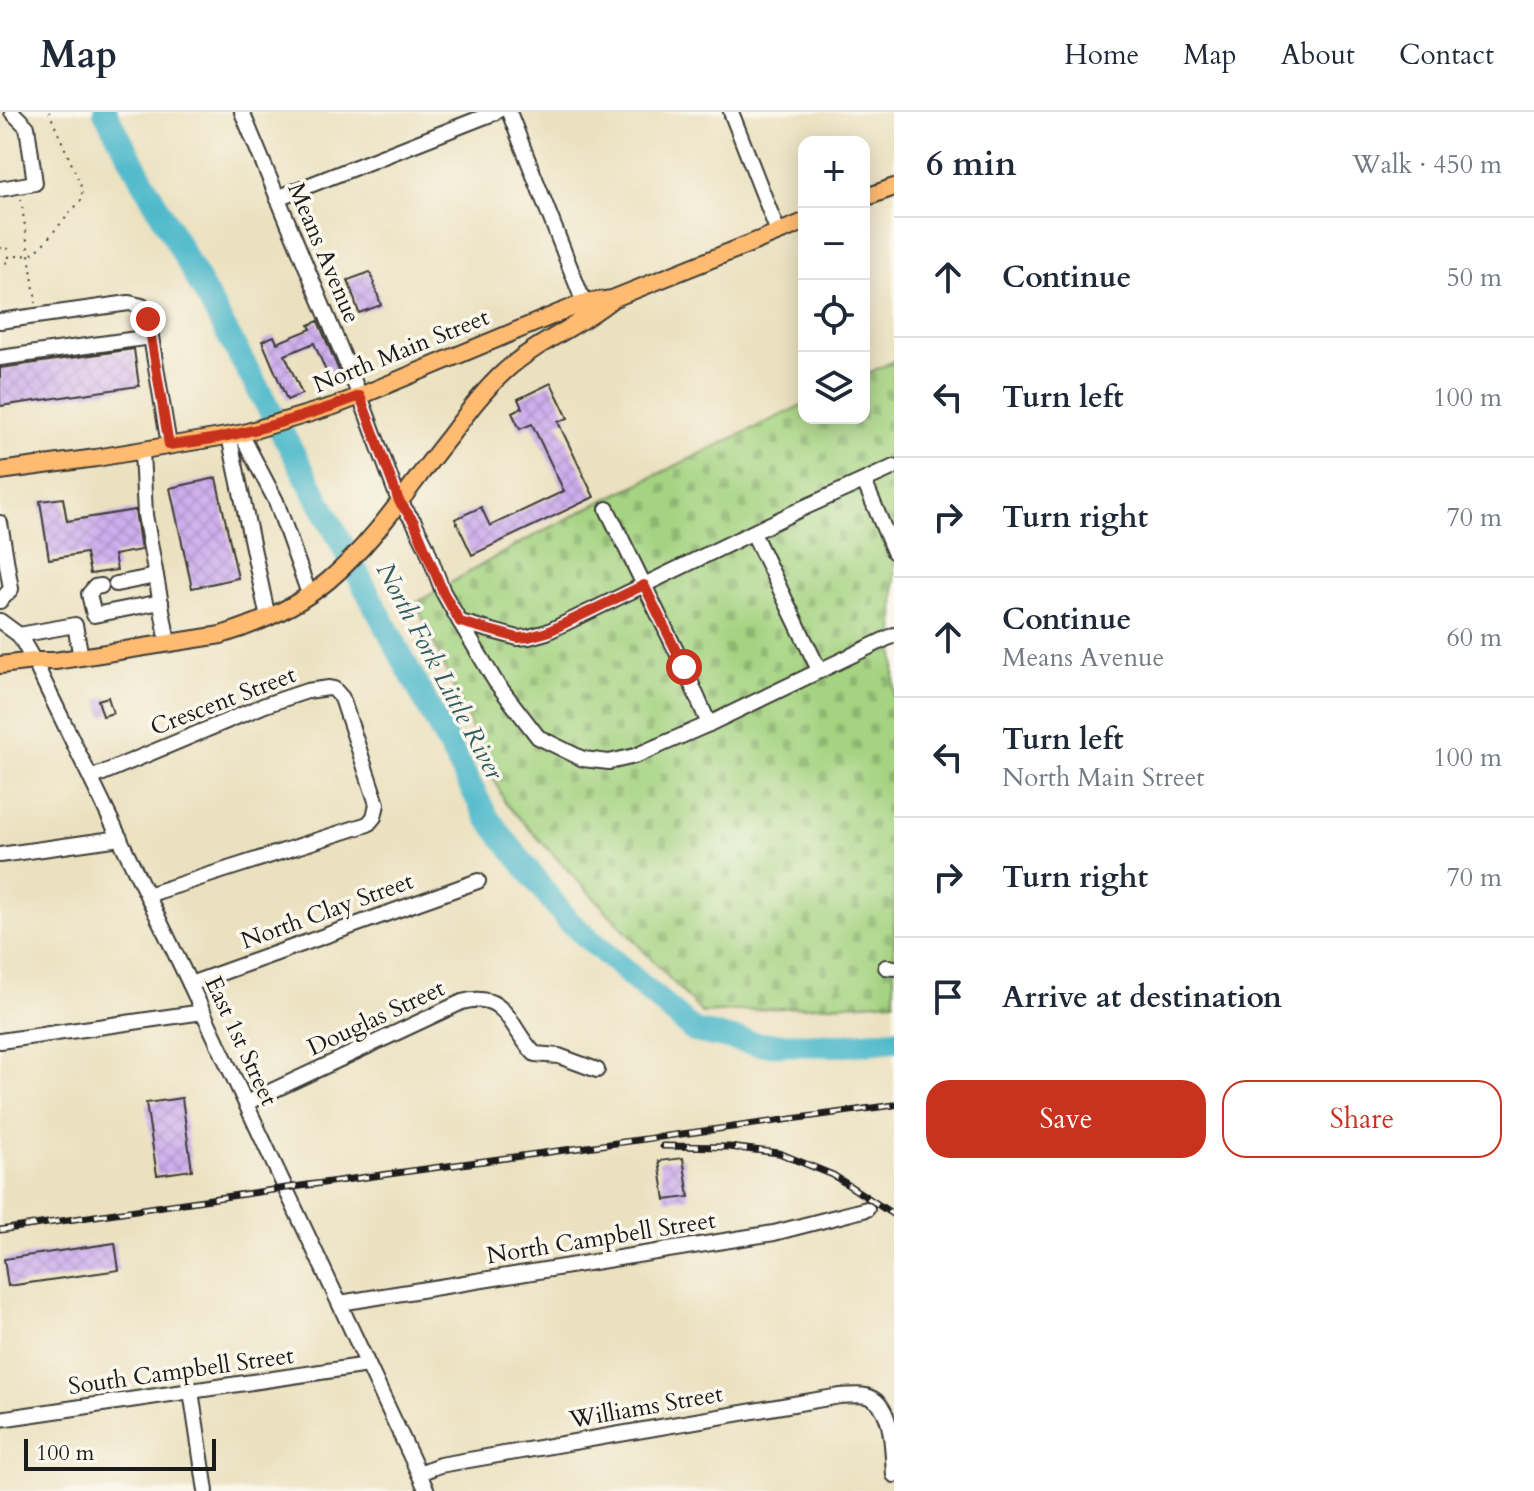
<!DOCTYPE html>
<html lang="en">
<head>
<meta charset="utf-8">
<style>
	body { margin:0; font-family:Cardo,serif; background:#f2f2f3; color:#1f2937 }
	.controls { position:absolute; right:24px; top:24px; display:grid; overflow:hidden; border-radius:16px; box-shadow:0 4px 20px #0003 }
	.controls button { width:72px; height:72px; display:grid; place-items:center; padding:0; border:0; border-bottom:2px solid #e0e1e3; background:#fff; color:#1f2937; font:40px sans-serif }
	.scale { position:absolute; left:24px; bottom:20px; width:192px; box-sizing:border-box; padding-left:8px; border:4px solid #1c1c1c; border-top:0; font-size:22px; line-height:28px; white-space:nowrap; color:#1c1c1c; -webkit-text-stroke:6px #fbf7ec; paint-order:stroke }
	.stop { position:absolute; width:24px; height:24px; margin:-18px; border:6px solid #c8321e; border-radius:50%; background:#fff }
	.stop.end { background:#c8321e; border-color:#fff; box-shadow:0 2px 8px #0008 }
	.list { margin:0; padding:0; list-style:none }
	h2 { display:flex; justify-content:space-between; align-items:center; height:104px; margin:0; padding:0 32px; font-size:34px }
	h2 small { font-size:26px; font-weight:400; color:#747a83 }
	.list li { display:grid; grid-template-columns:52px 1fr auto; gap:24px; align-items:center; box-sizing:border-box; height:120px; padding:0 32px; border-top:2px solid #e0e1e3 }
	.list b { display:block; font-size:30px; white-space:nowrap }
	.list p { margin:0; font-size:26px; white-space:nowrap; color:#747a83 }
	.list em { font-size:26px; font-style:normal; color:#747a83 }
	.actions { display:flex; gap:16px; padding:24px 32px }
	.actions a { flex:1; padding:18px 0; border:2px solid #c8321e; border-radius:24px; text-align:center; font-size:28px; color:#c8321e }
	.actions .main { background:#c8321e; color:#fff }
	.icon { flex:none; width:44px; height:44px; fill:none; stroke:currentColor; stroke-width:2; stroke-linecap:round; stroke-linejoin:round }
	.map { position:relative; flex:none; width:894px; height:1379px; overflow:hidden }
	header { display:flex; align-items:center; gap:48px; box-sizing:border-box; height:112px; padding:0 40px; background:#fff; border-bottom:2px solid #e0e1e3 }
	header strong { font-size:38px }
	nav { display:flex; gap:44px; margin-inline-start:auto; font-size:28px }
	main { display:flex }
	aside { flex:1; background:#fff }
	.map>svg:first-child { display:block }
</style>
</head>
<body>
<header>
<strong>Map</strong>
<nav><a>Home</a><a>Map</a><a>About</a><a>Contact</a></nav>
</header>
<main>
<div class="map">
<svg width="894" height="1379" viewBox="0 0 894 1379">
	<defs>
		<pattern id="cemetery-stones" width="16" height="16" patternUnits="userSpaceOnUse" patternTransform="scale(2)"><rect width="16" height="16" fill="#a4d381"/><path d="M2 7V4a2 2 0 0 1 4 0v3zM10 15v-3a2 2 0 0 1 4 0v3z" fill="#8db56f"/></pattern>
		<pattern id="building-cross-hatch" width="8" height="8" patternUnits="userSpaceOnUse" patternTransform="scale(2)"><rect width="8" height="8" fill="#cdaded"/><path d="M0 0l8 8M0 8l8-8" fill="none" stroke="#af94cb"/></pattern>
	</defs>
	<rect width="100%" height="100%" fill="#fbf7ec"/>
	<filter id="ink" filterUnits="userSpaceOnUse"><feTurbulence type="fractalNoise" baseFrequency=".0125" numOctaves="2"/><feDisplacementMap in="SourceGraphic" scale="16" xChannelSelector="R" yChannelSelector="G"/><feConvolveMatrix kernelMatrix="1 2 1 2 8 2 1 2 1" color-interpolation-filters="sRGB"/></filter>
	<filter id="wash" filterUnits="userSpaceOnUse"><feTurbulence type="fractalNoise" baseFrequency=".006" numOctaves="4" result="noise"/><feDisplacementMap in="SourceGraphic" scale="32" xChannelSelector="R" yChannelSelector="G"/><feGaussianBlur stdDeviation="1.8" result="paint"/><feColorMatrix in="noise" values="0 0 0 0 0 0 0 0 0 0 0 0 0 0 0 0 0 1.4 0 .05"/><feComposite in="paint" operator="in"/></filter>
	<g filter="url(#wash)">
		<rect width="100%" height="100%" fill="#ebe1c0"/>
		<polygon fill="url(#cemetery-stones)" stroke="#60784e" stroke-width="2" points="894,249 894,889 702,901 505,691 416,491 513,435 594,393 804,292 804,306 864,306 864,263"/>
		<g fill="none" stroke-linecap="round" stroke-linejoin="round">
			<polyline stroke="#4fb9cb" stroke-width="24" points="105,0 295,344 487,705 567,808 694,919 758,932 846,933 894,928"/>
		</g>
		<g id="blocks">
			<g fill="url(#building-cross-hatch)">
				<polygon points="370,160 381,193 359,201 348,168"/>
				<polygon points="318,209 342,266 331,271 314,231 285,243 302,282 287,288 262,229 274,224 277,231 311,217 309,213"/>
				<polygon points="134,237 139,274 0,294 0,256"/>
				<polygon points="551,271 568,306 558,310 594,385 472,443 455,407 481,395 490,414 564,379 532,312 520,317 512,301 522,296 518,287"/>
				<polygon points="216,366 238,466 192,476 170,376"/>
				<polygon points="63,386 67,409 135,398 141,438 114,443 117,458 90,462 86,441 49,447 40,389"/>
				<polygon points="108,585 113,601 103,604 98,588"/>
				<polygon points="182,986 192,1058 157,1063 146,991"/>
				<polygon points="683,1046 689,1085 665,1088 659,1049"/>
				<polygon points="115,1131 119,1158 8,1174 4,1147"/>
			</g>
		</g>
	</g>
	<g filter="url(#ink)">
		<use href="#blocks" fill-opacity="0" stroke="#3b3a35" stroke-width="2"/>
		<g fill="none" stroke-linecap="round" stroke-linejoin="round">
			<defs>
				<g id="minor">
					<polyline points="242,0 360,284 399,389 414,410 426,434 443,480 460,510 518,526 529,525 547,520 801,397 894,355"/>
					<polyline points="509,0 584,191"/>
					<polyline points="731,0 778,120"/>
					<polyline points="0,77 35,71 27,15 12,0"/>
					<polyline points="277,86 496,0"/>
					<polyline points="0,209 129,191 142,194 148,207 169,333"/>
					<polyline points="0,246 151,225"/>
					<polyline points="241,322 276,389 309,482"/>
					<polyline points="229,324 268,506"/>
					<polyline points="142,339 145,403 168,531"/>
					<polyline points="864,369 894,440"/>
					<polyline points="607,397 684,555 709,612"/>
					<polyline points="0,411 11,477 0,489"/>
					<polyline points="753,421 819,558"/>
					<polyline points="116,472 156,464"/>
					<polyline points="101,474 95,475 89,482 94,503 161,490"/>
					<polyline points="0,509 19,523 34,549 190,872 427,1379"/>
					<polyline points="460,510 495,569 538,625 583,647 609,650 635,644 709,612 894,523"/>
					<polyline points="19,523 75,513 81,545"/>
					<polyline points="91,666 265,593 307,579 329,576 334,577 342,586 377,692 374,705 368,712 147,783"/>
					<polyline points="0,743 120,726"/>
					<polyline points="886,855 894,856"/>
					<polyline points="190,872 478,769"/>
					<polyline points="0,929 203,900"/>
					<path d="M 246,991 L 462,890 C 508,878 509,917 535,942 L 559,944 L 597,958"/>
					<polyline points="340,1191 774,1121 867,1097"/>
					<polyline points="191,1279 206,1379"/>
					<polyline points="0,1307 368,1253"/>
					<path d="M 419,1361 L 440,1353 L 840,1284 C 848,1284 858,1282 866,1284 C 894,1291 892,1337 894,1363"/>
				</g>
				<g id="major">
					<polyline points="864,86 894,75"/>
					<polyline points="0,359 96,346 244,321 334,294 360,284 561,200 584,191 612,187 804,110"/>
					<path d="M 0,553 L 34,549 L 55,549 L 221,523 C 260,511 297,495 329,468 C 376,428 411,372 450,324 C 467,301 484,278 505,259 C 537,230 578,215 611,188"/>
				</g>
			</defs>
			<use href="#minor" stroke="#3b3a35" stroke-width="18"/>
			<use href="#major" stroke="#3b3a35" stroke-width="20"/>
			<g stroke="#3b3a35" stroke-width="2" stroke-dasharray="2 6" stroke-linecap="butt">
				<polyline points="21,87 36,191"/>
				<polyline points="0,136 7,135 9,150 0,152"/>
				<polyline points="8,145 29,143 36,140 83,86 80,71 49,0"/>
			</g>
			<use href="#minor" stroke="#fff" stroke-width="14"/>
			<use href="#major" stroke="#ffbb71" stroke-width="16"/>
			<defs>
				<g id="rail">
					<polyline points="663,1034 729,1035 779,1041 833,1063 894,1103"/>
					<polyline points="0,1118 286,1076 894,993"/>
				</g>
			</defs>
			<use href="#rail" stroke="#1c1c1c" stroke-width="7"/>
			<use href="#rail" stroke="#fbf7ec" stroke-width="4" stroke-dasharray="12" stroke-linecap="butt"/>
		</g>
	</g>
	<g fill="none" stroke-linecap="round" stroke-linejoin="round" filter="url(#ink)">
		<path stroke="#c8321e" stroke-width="10" d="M 148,207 L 169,333 C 234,327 299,307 360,284 L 399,389 L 414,410 L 443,480 L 460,510 L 518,526 L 529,525 L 547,520 L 644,473 L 684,555"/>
	</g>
	<g text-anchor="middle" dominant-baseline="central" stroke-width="7" stroke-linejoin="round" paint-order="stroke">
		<g font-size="24" fill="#1c1c1c" stroke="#fbf7ec">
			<text transform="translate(324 141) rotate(67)">Means Avenue</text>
			<text transform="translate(401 239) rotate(-22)">North Main Street</text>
			<text transform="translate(223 589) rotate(-21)">Crescent Street</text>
			<text transform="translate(327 799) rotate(-20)">North Clay Street</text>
			<text transform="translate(376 906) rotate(-25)">Douglas Street</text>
			<text transform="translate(241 929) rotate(65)">East 1st Street</text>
			<text transform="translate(601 1126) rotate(-9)">North Campbell Street</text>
			<text transform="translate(181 1259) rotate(-8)">South Campbell Street</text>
			<text transform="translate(646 1295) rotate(-10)">Williams Street</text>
		</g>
		<g font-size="26" font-style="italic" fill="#305b62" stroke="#fbf7ec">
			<text transform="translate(440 559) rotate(62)">North Fork Little River</text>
		</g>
	</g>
</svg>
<div class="controls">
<button>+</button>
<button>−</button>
<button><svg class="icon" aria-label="locate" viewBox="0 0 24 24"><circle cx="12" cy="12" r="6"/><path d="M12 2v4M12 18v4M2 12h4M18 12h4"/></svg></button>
<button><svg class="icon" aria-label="layers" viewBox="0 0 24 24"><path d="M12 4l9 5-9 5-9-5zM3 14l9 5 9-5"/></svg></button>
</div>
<div class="scale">100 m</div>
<div class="stop" style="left:684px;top:555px"></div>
<div class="stop end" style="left:148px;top:207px"></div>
</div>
<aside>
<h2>6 min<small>Walk · 450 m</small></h2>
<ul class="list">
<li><svg class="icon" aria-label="ahead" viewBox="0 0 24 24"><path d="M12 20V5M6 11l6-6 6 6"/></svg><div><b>Continue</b></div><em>50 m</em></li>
<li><svg class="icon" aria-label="left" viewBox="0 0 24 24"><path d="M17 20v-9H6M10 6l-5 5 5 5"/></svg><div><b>Turn left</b></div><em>100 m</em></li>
<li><svg class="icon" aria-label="right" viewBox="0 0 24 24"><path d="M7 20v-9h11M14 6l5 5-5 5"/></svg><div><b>Turn right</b></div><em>70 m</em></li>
<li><svg class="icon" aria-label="ahead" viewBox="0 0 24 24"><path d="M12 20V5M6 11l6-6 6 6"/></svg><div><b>Continue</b><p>Means Avenue</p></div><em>60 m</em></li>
<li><svg class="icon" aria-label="left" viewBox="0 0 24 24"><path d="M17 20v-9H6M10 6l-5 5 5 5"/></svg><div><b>Turn left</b><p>North Main Street</p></div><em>100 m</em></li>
<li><svg class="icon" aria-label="right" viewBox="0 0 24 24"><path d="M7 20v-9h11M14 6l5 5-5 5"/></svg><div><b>Turn right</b></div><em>70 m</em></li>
<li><svg class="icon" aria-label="arrive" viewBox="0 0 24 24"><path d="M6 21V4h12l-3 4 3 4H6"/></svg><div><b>Arrive at destination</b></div></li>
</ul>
<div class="actions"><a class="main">Save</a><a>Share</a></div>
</aside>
</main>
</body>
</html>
